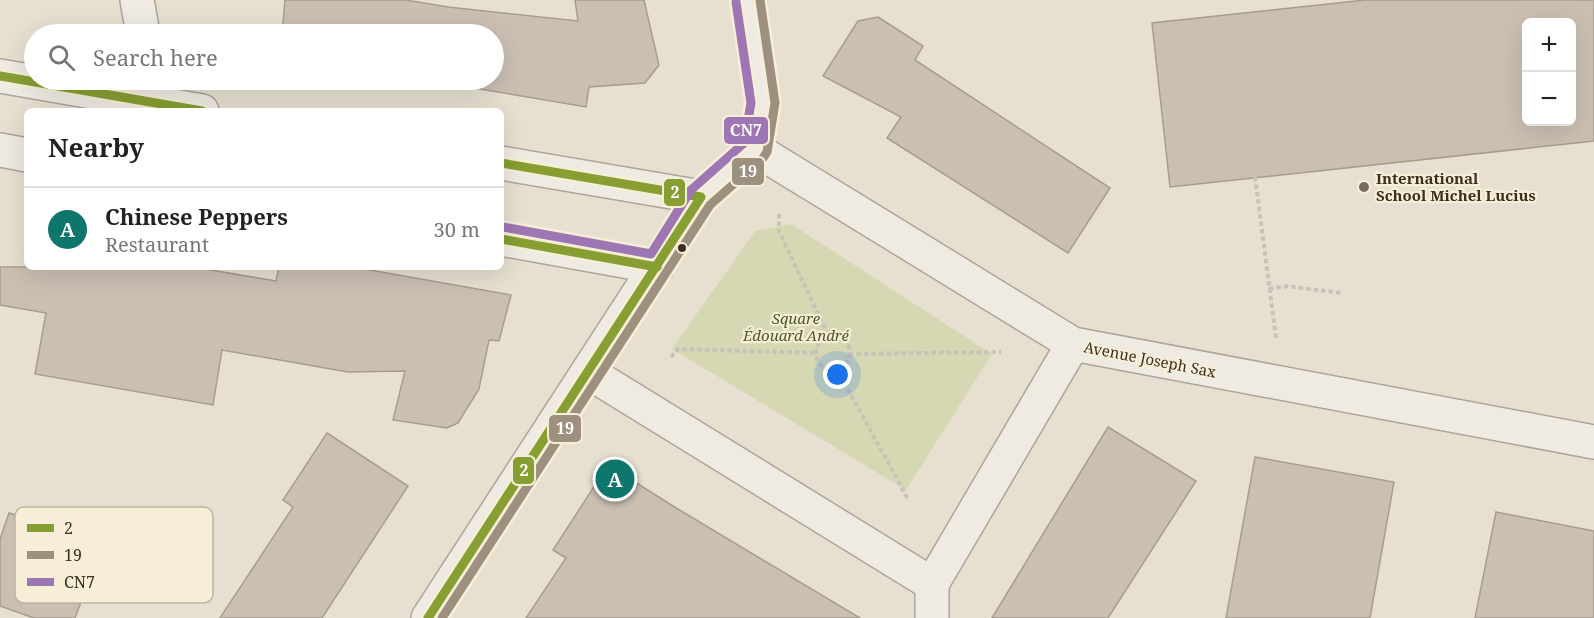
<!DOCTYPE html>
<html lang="en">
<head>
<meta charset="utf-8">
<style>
	body { margin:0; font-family:"Noto Serif",serif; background:#f2f2f2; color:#222 }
	.controls { position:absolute; right:18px; top:18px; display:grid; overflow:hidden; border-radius:9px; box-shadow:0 6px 24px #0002 }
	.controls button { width:54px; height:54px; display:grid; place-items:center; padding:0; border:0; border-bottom:2px solid #e0e0e0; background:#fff; color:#222; font:30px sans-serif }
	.you { position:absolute; left:838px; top:375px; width:21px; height:21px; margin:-15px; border:4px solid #fff; border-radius:50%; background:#1a73e8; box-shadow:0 0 0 9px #1a73e833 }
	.badge { display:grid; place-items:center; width:39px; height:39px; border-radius:50%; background:#0f766e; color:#fff; font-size:20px; font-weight:700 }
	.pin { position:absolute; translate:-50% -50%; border:3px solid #fff; box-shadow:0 2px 6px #0006 }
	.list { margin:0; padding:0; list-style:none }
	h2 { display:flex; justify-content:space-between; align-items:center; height:78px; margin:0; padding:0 24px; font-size:26px }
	h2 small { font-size:20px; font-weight:400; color:#767676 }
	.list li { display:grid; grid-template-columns:39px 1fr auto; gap:18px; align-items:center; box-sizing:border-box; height:84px; padding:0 24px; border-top:2px solid #e0e0e0 }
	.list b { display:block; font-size:22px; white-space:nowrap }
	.list p { margin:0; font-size:20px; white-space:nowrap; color:#767676 }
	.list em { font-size:20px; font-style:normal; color:#767676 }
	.icon { flex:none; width:33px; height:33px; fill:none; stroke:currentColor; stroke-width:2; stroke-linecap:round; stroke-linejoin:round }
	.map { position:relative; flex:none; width:1594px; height:618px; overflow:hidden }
	.search { position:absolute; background:#fff; box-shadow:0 6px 24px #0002; left:24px; top:24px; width:480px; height:66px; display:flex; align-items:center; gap:15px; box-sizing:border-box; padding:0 21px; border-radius:33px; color:#767676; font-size:22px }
	.panel { position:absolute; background:#fff; box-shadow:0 6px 24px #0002; left:24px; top:108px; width:480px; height:162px; border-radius:9px }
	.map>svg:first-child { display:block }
</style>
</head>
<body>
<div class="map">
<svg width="1594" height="618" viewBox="0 0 1594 618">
	<rect width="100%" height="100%" fill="#e7e0d1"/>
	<polygon fill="#d6d7b3" points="791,224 992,354 906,490 672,349 755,231"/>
	<g fill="#cbbfb2" stroke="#a89c90" stroke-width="1.5" fill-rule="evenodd">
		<polygon points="285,0 406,0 448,7 578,21 575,0 644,0 659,65 645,83 589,87 586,107 486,90 425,80 494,80 494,34 282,34"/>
		<path d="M 1365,0 L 1594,0 L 1594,141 L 1170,187 L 1152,23 ZM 1527,22 L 1572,22 L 1572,122 L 1527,122 Z"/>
		<polygon points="878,17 923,46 915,60 1110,188 1068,253 887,138 901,117 823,76 858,21"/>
		<polygon points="0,267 193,267 276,281 279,267 353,267 511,295 499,341 489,340 479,389 458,423 447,428 393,420 405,371 348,372 222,350 213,405 35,374 46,313 0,305"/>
		<polygon points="1108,427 1196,481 1108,618 992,618"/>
		<polygon points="327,433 408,486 322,618 220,618 293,507 283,500"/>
		<polygon points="1255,457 1394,482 1370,618 1226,618"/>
		<polygon points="608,465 673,506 860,618 526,618 566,558 553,550"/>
		<polygon points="1496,512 1594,531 1594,618 1475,618"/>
		<polygon points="9,513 104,541 75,618 34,618 0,606 0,539"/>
	</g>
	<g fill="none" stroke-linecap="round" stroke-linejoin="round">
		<defs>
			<g id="minor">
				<polyline points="137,0 143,34"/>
				<polyline points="0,76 202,111"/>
				<polyline points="755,149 1073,344 1594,442"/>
				<polyline points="0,150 27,155"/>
				<polyline points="501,163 701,197"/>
				<polyline points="501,239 657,267"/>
				<polyline points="588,372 932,584"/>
				<polyline points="932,584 1073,344"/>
				<polyline points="932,584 932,618"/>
				<polyline points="428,618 701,197 755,149 763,103 748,0"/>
			</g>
		</defs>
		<use href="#minor" stroke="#ada599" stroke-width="36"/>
		<g stroke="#c8c2b9" stroke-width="4" stroke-dasharray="4.5 3" stroke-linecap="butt">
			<polyline points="1255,177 1276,338"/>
			<polyline points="779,214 779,231 829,337"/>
			<polyline points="1269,289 1288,286 1341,293"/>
			<circle cx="833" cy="353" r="17"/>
			<polyline points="849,354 1001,352"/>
			<polyline points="671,357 678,349 816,353"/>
			<polyline points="837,369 909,501"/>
		</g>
		<use href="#minor" stroke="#efebe3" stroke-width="33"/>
		<defs>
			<g id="bus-1">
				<polyline points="0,76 202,111"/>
				<polyline points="501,239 657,267"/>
				<polyline points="428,618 701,197 501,163"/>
			</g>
			<polyline id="bus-2" points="442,618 710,205 763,158 767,152 775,103 760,0"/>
			<polyline id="bus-3" points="503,227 651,254 691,190 744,143 751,103 736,2"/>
		</defs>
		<use href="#bus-1" stroke="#f7eed8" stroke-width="14"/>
		<use href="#bus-2" stroke="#f7eed8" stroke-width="14"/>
		<use href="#bus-3" stroke="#f7eed8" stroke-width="14"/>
		<use href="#bus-1" stroke="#869e32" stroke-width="9"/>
		<use href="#bus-2" stroke="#9e907f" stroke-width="9"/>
		<use href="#bus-3" stroke="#9e76b3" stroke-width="9"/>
	</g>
	<circle fill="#786c5e" stroke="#f7eed8" stroke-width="2" cx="1364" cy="187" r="6"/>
	<circle fill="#3d2e20" stroke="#f7eed8" stroke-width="2" cx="682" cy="248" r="5"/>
	<g text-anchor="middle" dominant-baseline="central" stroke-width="4.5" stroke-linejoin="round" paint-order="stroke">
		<g font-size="15" font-weight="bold" fill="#3d2e20" stroke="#f7eed8" text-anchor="start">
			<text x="1376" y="178">International<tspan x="1376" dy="17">School Michel Lucius</tspan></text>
		</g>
		<g font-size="15" font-style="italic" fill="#4d5a26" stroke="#f7eed8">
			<text x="796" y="318">Square<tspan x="796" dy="17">Édouard André</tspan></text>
		</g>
		<g font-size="15" fill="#3d2e20" stroke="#f7eed8">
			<text transform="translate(1150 359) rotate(11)">Avenue Joseph Sax</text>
		</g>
	</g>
	<rect x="15" y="507" width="198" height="96" rx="9" fill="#f7eed8" stroke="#bfb4a1" stroke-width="1.5"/>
	<rect x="27" y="524" width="27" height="8" fill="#869e32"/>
	<rect x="27" y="551" width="27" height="8" fill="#9e907f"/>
	<rect x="27" y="578" width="27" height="8" fill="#9e76b3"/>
	<g font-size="16" fill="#3d2e20">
		<text x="64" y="534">2</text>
		<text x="64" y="561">19</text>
		<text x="64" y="588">CN7</text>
	</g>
	<g stroke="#f7eed8" stroke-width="2">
		<rect x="723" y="116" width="46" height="29" rx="6" fill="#9e76b3"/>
		<rect x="731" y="157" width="34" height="29" rx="6" fill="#9e907f"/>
		<rect x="663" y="178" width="23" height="29" rx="6" fill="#869e32"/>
		<rect x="548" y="414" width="34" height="29" rx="6" fill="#9e907f"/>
		<rect x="512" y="456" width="23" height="29" rx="6" fill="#869e32"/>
	</g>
	<g font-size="16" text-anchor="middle" font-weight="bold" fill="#fff">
		<text x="746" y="136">CN7</text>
		<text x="748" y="177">19</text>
		<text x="675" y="198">2</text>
		<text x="565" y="434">19</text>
		<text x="524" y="476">2</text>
	</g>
</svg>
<div class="controls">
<button>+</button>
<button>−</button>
</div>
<div class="you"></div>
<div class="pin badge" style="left:615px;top:479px">A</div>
<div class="search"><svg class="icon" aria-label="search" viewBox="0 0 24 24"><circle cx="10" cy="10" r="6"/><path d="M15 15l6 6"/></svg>Search here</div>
<section class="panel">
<h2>Nearby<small></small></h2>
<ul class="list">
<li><span class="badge">A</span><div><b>Chinese Peppers</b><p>Restaurant</p></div><em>30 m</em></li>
</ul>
</section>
</div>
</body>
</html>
